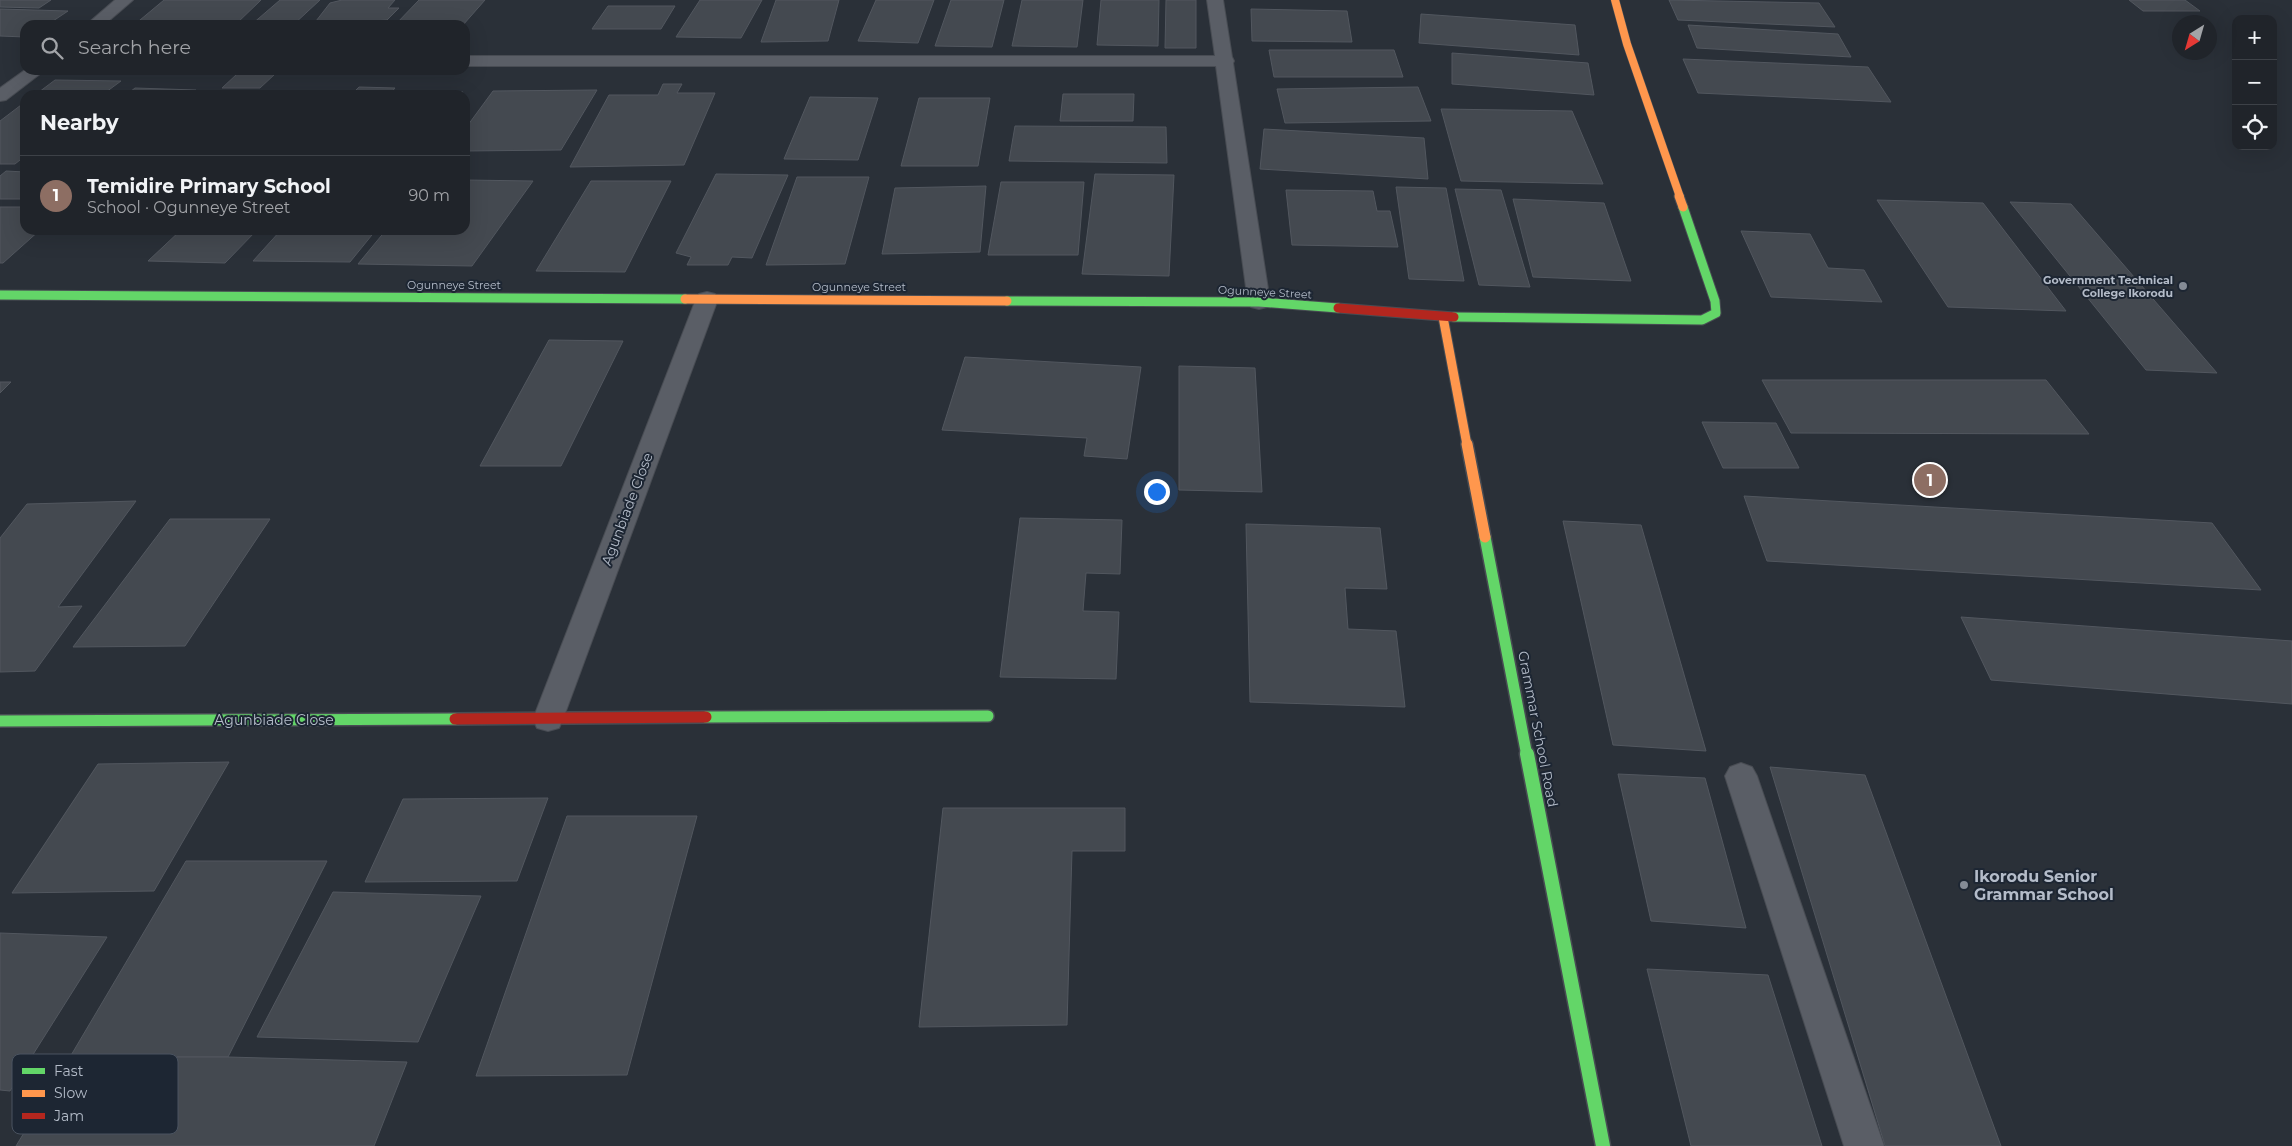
<!DOCTYPE html>
<html lang="en">
<head>
<meta charset="utf-8">
<style>
	body { margin:0; font-family:Montserrat,sans-serif; background:#2d3036; color:#f1f3f6 }
	.controls { position:absolute; right:15px; top:15px; display:grid; overflow:hidden; border-radius:10px; box-shadow:0 5px 20px #0002 }
	.controls button { width:45px; height:45px; display:grid; place-items:center; padding:0; border:0; border-bottom:1px solid #3d4147; background:#20242a; color:#f1f3f6; font:25px sans-serif }
	.compass { position:absolute; left:2172px; top:15px; width:45px; height:45px; border-radius:50%; background:#20242a; box-shadow:0 5px 20px #0002; rotate:217deg }
	.you { position:absolute; left:1156px; top:491px; width:18px; height:18px; margin:-12px; border:4px solid #fff; border-radius:50%; background:#1a73e8; box-shadow:0 0 0 8px #1a73e833 }
	.badge { display:grid; place-items:center; width:32px; height:32px; border-radius:50%; background:#848b96; color:#fff; font-size:16px; font-weight:700 }
	.pin { position:absolute; translate:-50% -50%; border:2px solid #fff; box-shadow:0 1px 5px #0006 }
	.list { margin:0; padding:0; list-style:none }
	h2 { display:flex; justify-content:space-between; align-items:center; height:65px; margin:0; padding:0 20px; font-size:21px }
	h2 small { font-size:16px; font-weight:400; color:#a2a4a8 }
	.list li { display:grid; grid-template-columns:32px 1fr auto; gap:15px; align-items:center; box-sizing:border-box; height:80px; padding:0 20px; border-top:1px solid #3d4147 }
	.list b { display:block; font-size:19px; white-space:nowrap }
	.list p { margin:0; font-size:16px; white-space:nowrap; color:#a2a4a8 }
	.list em { font-size:16px; font-style:normal; color:#a2a4a8 }
	.icon { flex:none; width:28px; height:28px; fill:none; stroke:currentColor; stroke-width:2; stroke-linecap:round; stroke-linejoin:round }
	.map { position:relative; flex:none; width:2292px; height:1146px; overflow:hidden }
	.search { position:absolute; background:#20242a; box-shadow:0 5px 20px #0002; left:20px; top:20px; width:450px; height:55px; display:flex; align-items:center; gap:12px; box-sizing:border-box; padding:0 18px; border-radius:15px; color:#a2a4a8; font-size:19px }
	.panel { position:absolute; background:#20242a; box-shadow:0 5px 20px #0002; left:20px; top:90px; width:450px; height:145px; border-radius:15px }
	.map>svg:first-child { display:block }
</style>
</head>
<body>
<div class="map">
<svg width="2292" height="1146" viewBox="0 0 2292 1146">
	<rect width="100%" height="100%" fill="#2a3038"/>
	<g fill="#444950" stroke="#52575f">
		<polygon points="0,0 51,0 39,8 0,7"/>
		<polygon points="164,0 261,0 235,25 134,25"/>
		<polygon points="280,0 320,0 293,25 251,25"/>
		<polygon points="342,0 395,0 388,8 399,8 387,20 374,21 371,25 319,25 320,24 316,21 330,3"/>
		<polygon points="419,0 485,0 463,25 395,25"/>
		<polygon points="700,0 762,0 741,38 676,37"/>
		<polygon points="776,0 839,0 828,41 761,42"/>
		<polygon points="876,0 934,0 918,43 858,41"/>
		<polygon points="951,0 1004,0 992,47 935,46"/>
		<polygon points="1022,0 1083,0 1077,47 1012,46"/>
		<polygon points="1101,0 1159,0 1158,46 1097,45"/>
		<polygon points="1166,0 1196,0 1196,48 1165,48"/>
		<polygon points="1669,0 1819,3 1835,27 1678,20"/>
		<polygon points="2129,0 2185,0 2200,11 2143,11"/>
		<polygon points="608,6 675,6 661,29 592,29"/>
		<polygon points="0,9 68,11 47,25 25,25 25,37 0,36"/>
		<polygon points="1251,9 1347,11 1352,42 1252,41"/>
		<polygon points="1421,14 1575,25 1579,55 1419,43"/>
		<polygon points="1688,25 1838,34 1851,57 1697,48"/>
		<polygon points="1269,50 1394,50 1403,77 1274,77"/>
		<polygon points="1452,53 1588,63 1594,95 1452,84"/>
		<polygon points="1683,59 1868,67 1891,102 1698,93"/>
		<polygon points="237,74 275,74 260,88 222,88"/>
		<polygon points="55,80 121,81 102,95 35,95"/>
		<polygon points="663,84 682,84 677,93 715,93 684,165 570,167 609,95 658,95"/>
		<polygon points="359,87 395,88 389,95 351,95"/>
		<polygon points="1418,87 1431,121 1285,123 1277,89"/>
		<polygon points="135,88 196,90 190,95 126,95"/>
		<polygon points="597,90 561,150 465,151 465,129 493,91"/>
		<polygon points="399,92 463,92 461,95 396,95"/>
		<polygon points="1063,94 1134,94 1133,121 1060,121"/>
		<polygon points="810,97 878,98 858,160 784,159"/>
		<polygon points="919,98 990,98 978,166 901,166"/>
		<polygon points="25,102 25,156 15,164 0,164 0,121"/>
		<polygon points="1441,109 1572,111 1603,184 1461,181"/>
		<polygon points="1015,126 1166,127 1167,163 1009,161"/>
		<polygon points="1264,129 1424,138 1428,179 1260,169"/>
		<polygon points="6,171 25,172 25,199 0,199 0,176"/>
		<polygon points="716,174 788,175 752,258 732,257 728,265 687,265 691,257 676,253"/>
		<polygon points="1095,174 1174,175 1169,276 1082,274"/>
		<polygon points="797,177 869,177 845,264 766,265"/>
		<polygon points="465,180 533,181 472,266 358,264 386,230 465,230"/>
		<polygon points="591,181 671,181 625,272 536,271"/>
		<polygon points="1001,182 1084,182 1078,255 988,255"/>
		<polygon points="986,186 980,252 882,254 895,188"/>
		<polygon points="1396,187 1446,188 1464,281 1409,279"/>
		<polygon points="1455,189 1501,190 1530,287 1479,285"/>
		<polygon points="1286,190 1373,191 1377,211 1390,211 1398,247 1292,245"/>
		<polygon points="1513,199 1604,203 1631,281 1533,277"/>
		<polygon points="1877,200 1983,203 2066,311 1948,307"/>
		<polygon points="2010,202 2071,204 2217,373 2146,370"/>
		<polygon points="0,207 25,207 25,230 40,230 3,263 0,263"/>
		<polygon points="181,230 257,230 225,263 148,261"/>
		<polygon points="281,230 376,230 350,262 253,261"/>
		<polygon points="1741,231 1810,234 1828,268 1864,270 1882,302 1771,297"/>
		<polygon points="549,340 623,341 561,466 480,466"/>
		<polygon points="965,357 1141,367 1127,459 1084,456 1087,438 942,430"/>
		<polygon points="1179,366 1255,368 1262,492 1179,490"/>
		<polygon points="1762,380 2046,380 2089,434 1791,433"/>
		<polygon points="0,382 11,382 0,393"/>
		<polygon points="1702,422 1776,423 1799,468 1723,468"/>
		<polygon points="1744,496 2212,523 2261,590 1767,561"/>
		<polygon points="136,501 58,607 82,606 35,671 0,672 0,538 27,504"/>
		<polygon points="1020,518 1122,520 1120,574 1086,573 1083,611 1119,612 1116,679 1000,677"/>
		<polygon points="170,519 270,519 185,646 73,647"/>
		<polygon points="1563,521 1641,525 1706,751 1613,745"/>
		<polygon points="1246,524 1380,528 1387,589 1345,588 1348,629 1396,631 1405,707 1250,702"/>
		<polygon points="1961,617 2292,641 2292,704 1991,680"/>
		<polygon points="229,762 154,891 12,893 98,764"/>
		<polygon points="1770,767 1865,775 2001,1146 1885,1146"/>
		<polygon points="1618,774 1705,778 1746,928 1651,921"/>
		<polygon points="548,798 517,881 365,882 403,799"/>
		<polygon points="943,808 1125,808 1125,851 1072,851 1067,1025 919,1027"/>
		<polygon points="567,816 697,816 627,1075 476,1076"/>
		<polygon points="186,861 327,861 228,1057 70,1057"/>
		<polygon points="333,892 481,896 418,1042 257,1037"/>
		<polygon points="0,933 107,937 10,1091 0,1090"/>
		<polygon points="1647,969 1768,975 1822,1146 1691,1146"/>
		<polygon points="70,1057 228,1057 407,1062 374,1146 16,1146"/>
	</g>
	<g fill="none" stroke-linecap="round" stroke-linejoin="round">
		<defs>
			<polygon id="lane" points="1741,763 1752,767 1757,776 1884,1146 1844,1146 1725,776 1730,767"/>
			<g id="street">
				<polygon points="115,0 133,0 104,25 86,25"/>
				<polygon points="1207,0 1223,0 1232,57 1234,61 1233,63 1270,302 1267,307 1259,309 1251,307 1248,302 1216,66 465,66 465,56 1215,56"/>
				<polygon points="25,70 45,70 6,100 0,101 0,88"/>
				<polygon points="707,292 715,294 718,299 563,719 559,728 548,731 537,728 533,719 696,299 699,294"/>
			</g>
			<g id="fast-far2">
				<polyline points="0,295 685,299"/>
				<polyline points="1007,301 1259,302 1338,308"/>
				<polyline points="1454,317 1702,320 1716,313 1715,301 1683,207"/>
			</g>
			<g id="fast-far1">
				<polyline points="1485,537 1527,756"/>
				<polyline points="706,717 988,716"/>
				<polyline points="0,721 455,719"/>
			</g>
			<polyline id="fast" points="1527,754 1603,1146"/>
			<polyline id="slow-far2" points="1615,0 1627,44 1680,197"/>
			<g id="slow-far1">
				<polyline points="1679,196 1683,207"/>
				<polyline points="685,299 1007,301"/>
				<polyline points="1443,317 1467,445"/>
			</g>
			<polyline id="slow" points="1467,444 1485,537"/>
			<polyline id="jam-far1" points="1338,308 1454,317"/>
			<polyline id="jam" points="455,719 706,717"/>
		</defs>
		<use href="#lane" stroke="#484c53" stroke-width="2"/>
		<use href="#street" stroke="#484c53" stroke-width="2"/>
		<use href="#fast-far2" stroke="#484c53" stroke-width="11"/>
		<use href="#fast-far1" stroke="#484c53" stroke-width="14"/>
		<use href="#fast" stroke="#484c53" stroke-width="17"/>
		<use href="#slow-far2" stroke="#484c53" stroke-width="9"/>
		<use href="#slow-far1" stroke="#484c53" stroke-width="11"/>
		<use href="#slow" stroke="#484c53" stroke-width="14"/>
		<use href="#jam-far1" stroke="#484c53" stroke-width="11"/>
		<use href="#jam" stroke="#484c53" stroke-width="14"/>
		<use href="#lane" fill="#5a5e66" fill-rule="evenodd"/>
		<use href="#street" fill="#5a5e66" fill-rule="evenodd"/>
		<use href="#fast-far2" stroke="#63d668" stroke-width="9"/>
		<use href="#fast-far1" stroke="#63d668" stroke-width="11"/>
		<use href="#fast" stroke="#63d668" stroke-width="14"/>
		<use href="#slow-far2" stroke="#ff974d" stroke-width="8"/>
		<use href="#slow-far1" stroke="#ff974d" stroke-width="9"/>
		<use href="#slow" stroke="#ff974d" stroke-width="11"/>
		<use href="#jam-far1" stroke="#b3261e" stroke-width="9"/>
		<use href="#jam" stroke="#b3261e" stroke-width="11"/>
	</g>
	<g fill="#848b96" stroke="#1d2633" stroke-width="2">
		<circle cx="2183" cy="286" r="5"/>
		<circle cx="1964" cy="885" r="5"/>
	</g>
	<g text-anchor="middle" dominant-baseline="central" stroke-width="4" stroke-linejoin="round" paint-order="stroke">
		<g font-size="11" font-weight="bold" fill="#b4bcc9" stroke="#1d2633" text-anchor="end">
			<text x="2173" y="280">Government Technical<tspan x="2173" dy="13">College Ikorodu</tspan></text>
		</g>
		<g font-size="11" fill="#b4bcc9" stroke="#1d2633">
			<text x="454" y="285">Ogunneye Street</text>
			<text x="859" y="287">Ogunneye Street</text>
			<text transform="translate(1265 292) rotate(3)">Ogunneye Street</text>
		</g>
		<g font-size="14" fill="#b4bcc9" stroke="#1d2633">
			<text transform="translate(627 509) rotate(-69)">Agunbiade Close</text>
			<text x="274" y="720">Agunbiade Close</text>
			<text transform="translate(1538 729) rotate(79)">Grammar School Road</text>
		</g>
		<g font-size="16" font-weight="bold" fill="#b4bcc9" stroke="#1d2633" text-anchor="start">
			<text x="1974" y="876">Ikorodu Senior<tspan x="1974" dy="18">Grammar School</tspan></text>
		</g>
	</g>
	<rect x="12" y="1054" width="166" height="80" rx="8" fill="#1d2633" stroke="#4a5360" stroke-width="1"/>
	<rect x="22" y="1068" width="23" height="6" fill="#63d668"/>
	<rect x="22" y="1090" width="23" height="7" fill="#ff974d"/>
	<rect x="22" y="1113" width="23" height="6" fill="#b3261e"/>
	<g font-size="14" fill="#b4bcc9">
		<text x="54" y="1076">Fast</text>
		<text x="54" y="1098">Slow</text>
		<text x="54" y="1121">Jam</text>
	</g>
</svg>
<div class="controls">
<button>+</button>
<button>−</button>
<button><svg class="icon" aria-label="locate" viewBox="0 0 24 24"><circle cx="12" cy="12" r="6"/><path d="M12 2v4M12 18v4M2 12h4M18 12h4"/></svg></button>
</div>
<svg class="compass" viewBox="-18 -18 36 36"><path d="M0-13l5 13h-10z" fill="#e53935"/><path d="M0 13l5-13h-10z" fill="#a2a4a8"/></svg>
<div class="you"></div>
<div class="pin badge" style="left:1930px;top:480px;background:#8d6e63">1</div>
<div class="search"><svg class="icon" aria-label="search" viewBox="0 0 24 24"><circle cx="10" cy="10" r="6"/><path d="M15 15l6 6"/></svg>Search here</div>
<section class="panel">
<h2>Nearby<small></small></h2>
<ul class="list">
<li><span class="badge" style="background:#8d6e63">1</span><div><b>Temidire Primary School</b><p>School · Ogunneye Street</p></div><em>90 m</em></li>
</ul>
</section>
</div>
</body>
</html>
